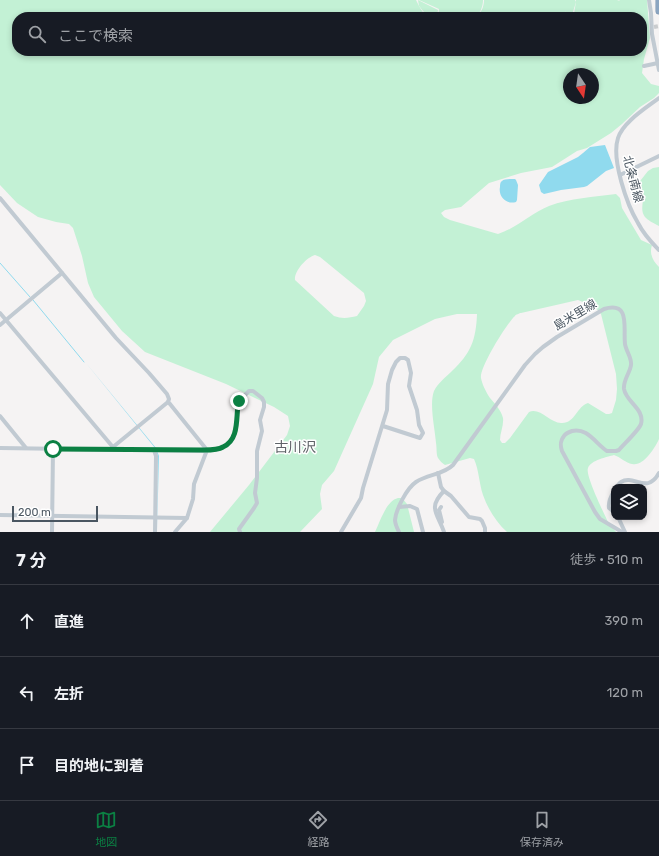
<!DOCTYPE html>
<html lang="ja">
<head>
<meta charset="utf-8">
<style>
	body { margin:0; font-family:Rubik,"Noto Sans JP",sans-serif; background:#242831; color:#f1f3f6 }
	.controls { position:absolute; right:12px; bottom:12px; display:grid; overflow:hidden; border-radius:8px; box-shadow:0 2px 6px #0003 }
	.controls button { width:36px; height:36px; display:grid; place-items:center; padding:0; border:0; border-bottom:1px solid #363941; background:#171b24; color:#f1f3f6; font:20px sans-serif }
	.compass { position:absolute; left:563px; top:68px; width:36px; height:36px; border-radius:50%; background:#171b24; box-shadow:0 2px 6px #0003; rotate:167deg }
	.scale { position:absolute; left:12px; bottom:10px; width:86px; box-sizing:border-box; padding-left:4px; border:2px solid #4a5661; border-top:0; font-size:11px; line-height:14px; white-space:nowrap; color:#4a5661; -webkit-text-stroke:3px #fff; paint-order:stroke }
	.stop { position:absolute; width:12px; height:12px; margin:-9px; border:3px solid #0b8043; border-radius:50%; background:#fff }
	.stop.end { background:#0b8043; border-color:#fff; box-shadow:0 1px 4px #0008 }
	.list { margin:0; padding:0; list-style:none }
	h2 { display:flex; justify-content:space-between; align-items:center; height:52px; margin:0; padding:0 16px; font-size:17px }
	h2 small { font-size:13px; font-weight:400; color:#9ea1a6 }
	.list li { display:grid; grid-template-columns:26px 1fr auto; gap:12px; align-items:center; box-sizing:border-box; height:72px; padding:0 16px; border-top:1px solid #363941 }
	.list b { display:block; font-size:15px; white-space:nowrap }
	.list em { font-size:13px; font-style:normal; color:#9ea1a6 }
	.icon { flex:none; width:22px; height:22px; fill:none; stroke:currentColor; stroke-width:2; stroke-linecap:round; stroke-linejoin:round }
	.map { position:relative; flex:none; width:659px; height:532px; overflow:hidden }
	.search { position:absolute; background:#171b24; box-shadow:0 2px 6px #0003; left:12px; right:12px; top:12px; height:44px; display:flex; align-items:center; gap:10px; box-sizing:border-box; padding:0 14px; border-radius:16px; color:#9ea1a6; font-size:15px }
	.sheet { height:268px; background:#171b24 }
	nav { display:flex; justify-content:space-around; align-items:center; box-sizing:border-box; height:56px; border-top:1px solid #363941; background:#171b24; font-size:11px; color:#9ea1a6 }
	nav a { display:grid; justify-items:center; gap:2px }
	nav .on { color:#0b8043 }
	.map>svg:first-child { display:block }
</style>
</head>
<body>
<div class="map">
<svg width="659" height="532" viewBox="0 0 659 532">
	<rect width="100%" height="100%" fill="#f5f3f3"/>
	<g fill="#c3f1d5" fill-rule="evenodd">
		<path d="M 0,0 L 416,0 L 419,6 L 426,17 L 17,17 L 17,51 L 642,51 L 642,17 L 575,17 C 573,12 576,6 576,0 L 617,0 L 620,1 L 619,0 L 647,0 L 650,38 L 644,59 L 642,73 L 651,84 L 659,86 L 659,93 L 654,98 L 640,107 L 622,124 L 611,133 L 587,148 L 577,151 L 552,167 L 521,173 L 489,183 L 461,207 L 445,210 L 441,213 L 444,217 L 450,220 L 498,234 C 517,228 531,213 549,206 C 570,198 594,197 616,194 L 620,198 L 622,208 L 641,240 L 652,245 C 649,254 653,261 659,267 L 659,439 C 655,448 643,467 632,464 C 626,463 620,457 614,455 C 607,457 591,460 588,468 C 585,475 603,511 607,520 C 609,524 613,528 616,532 L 507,532 C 496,522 488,509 483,495 C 479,483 479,470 474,459 L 470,458 L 445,465 C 442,463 440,461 438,458 C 436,454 437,448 436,443 C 435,429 429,404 434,391 C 438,383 446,377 452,371 C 471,353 476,340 477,314 L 457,314 L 435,319 L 393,340 L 379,357 L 373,384 L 334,471 L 322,485 L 320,494 L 322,509 L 300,532 L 210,532 L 249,485 L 287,435 L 290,426 L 288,416 L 274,407 L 226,384 L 145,352 L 122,331 L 94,297 L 88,283 L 82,256 L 73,228 L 69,224 L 56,222 L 38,217 L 17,203 L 0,185 ZM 569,74 L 593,74 L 593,98 L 569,98 ZM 315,255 L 320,257 L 364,293 L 366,301 L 364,306 L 357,316 C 349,318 342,319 334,316 L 295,280 C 294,271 307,257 315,255 ZM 578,300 L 595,307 L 601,314 L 616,374 L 617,389 L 616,400 L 612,413 L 609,414 L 606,414 L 588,403 C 577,406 575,424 561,423 C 550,423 540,407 529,412 L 510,438 L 505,443 L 502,443 L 500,440 C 500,433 504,425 503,418 C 501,410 495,404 490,398 C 486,392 482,384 481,378 C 479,368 507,323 515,316 C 515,315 520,313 521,313 Z"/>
		<polygon points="418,0 438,10 437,17 428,17 419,6"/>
		<path d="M 419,0 L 483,0 C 483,5 481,12 477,15 C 472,19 445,17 438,17 L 439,9 Z"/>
		<path d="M 484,0 L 575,0 L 576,2 L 572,15 L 569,15 L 565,11 L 569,16 L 571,17 L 556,17 L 554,10 L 556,17 L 540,17 L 537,14 L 532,14 L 529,15 L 536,15 L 540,17 L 525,17 L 526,16 L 523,17 L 473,17 C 481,15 484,7 484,0 Z"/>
		<path d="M 659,167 L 659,226 C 646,219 640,217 643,201 L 637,191 L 637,185 L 648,171 L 653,168 Z"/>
		<path d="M 398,498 L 402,498 L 407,504 L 414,532 L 375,532 C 380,522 386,501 398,498 Z"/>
	</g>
	<g fill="#90daee">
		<polygon points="605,145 614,168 606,171 587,186 584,187 561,190 544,194 541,192 539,185 548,172 578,157 583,153 590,147"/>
		<path d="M 515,179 L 516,180 L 518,185 L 517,200 L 516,202 C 506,205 498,196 500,187 C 500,185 500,182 502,181 C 504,179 511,179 515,179 Z"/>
		<polygon points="86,363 156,448 159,456 157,532 158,456 155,448"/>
	</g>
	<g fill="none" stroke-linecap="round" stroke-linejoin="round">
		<g stroke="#90daee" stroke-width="1">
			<polyline points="0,263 30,297"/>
			<polyline points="33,300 84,362"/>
		</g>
		<polyline stroke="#caccce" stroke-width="4" stroke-dasharray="4 2" stroke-linecap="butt" points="654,27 659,26"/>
		<defs>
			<polyline id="highway" points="659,0 659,11"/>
		</defs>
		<use href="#highway" stroke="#7690ad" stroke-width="7"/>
		<g stroke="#c1cad2" stroke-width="4">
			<polyline points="649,0 651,13 652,34 659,70"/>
			<polyline points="644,66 658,63"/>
			<path d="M 659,98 C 646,108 623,122 618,138 C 611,159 627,205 638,223 C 643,233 651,242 659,250"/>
			<polyline points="620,175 659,156"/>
			<polyline points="0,198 116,338 149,373 167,394 169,399 168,402 170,404 207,450"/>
			<polyline points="0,313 112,446 113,449"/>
			<polyline points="0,325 62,273"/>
			<polyline points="0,416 26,448"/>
			<path d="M 0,448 L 204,451 C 210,450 218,450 223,447 C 239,440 236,419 238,405 L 239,401 L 249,391 L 253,391 L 262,398 L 264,402 L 264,407 L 260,420 L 262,431 L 257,451 L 257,478 L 255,493 L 257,503 L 254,508 L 239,529 L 240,532"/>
			<polyline points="113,449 113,447 168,402"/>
			<polyline points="154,450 156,456 155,532"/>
			<polyline points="438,473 441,487 444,491 451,496 469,517 480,519 482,521 485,528 485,532"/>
			<path d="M 616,487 C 617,487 620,482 621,482 C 634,474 647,495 659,473"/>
			<path d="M 444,491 C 427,508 438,514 444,532"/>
			<path d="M 614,491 C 611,496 608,502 609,508 L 614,512"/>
			<polyline points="399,507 410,506 417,509 423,532"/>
			<polyline points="441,507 439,510 442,522"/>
			<polyline points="0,515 187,518"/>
			<polyline points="618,517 625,532"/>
			<polyline points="52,532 53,449"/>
			<polyline points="175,532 187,518 193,499 194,484 207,450"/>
			<polyline points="341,532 361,498 363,488 387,410 388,384 392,370 396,362 400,358 405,358 408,360 411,373 409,386 417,410 419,425 423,433 420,438 383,426"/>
			<path d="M 399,532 C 397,528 395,524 395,520 C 396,509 407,488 416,482 C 428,474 443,475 453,465 L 525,365 L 535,354 L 543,347 L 557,337 L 604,309 C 631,301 623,328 625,344 C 626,351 632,358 631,365 C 630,373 623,380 624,389 C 626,402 645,409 641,424 C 639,430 624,444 619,450 L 616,451 L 607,451 C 596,444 587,427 572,431 C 569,432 566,433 564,436 C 560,441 560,445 562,451 L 595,512 L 600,519 L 622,532"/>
		</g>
		<use href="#highway" stroke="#8ba5c1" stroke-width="6"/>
	</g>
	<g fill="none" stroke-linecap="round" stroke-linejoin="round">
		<path stroke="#0b8043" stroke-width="5" d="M 53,449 L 204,450 C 210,450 218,450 223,447 C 239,440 236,419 238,405 L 239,401"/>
	</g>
	<g text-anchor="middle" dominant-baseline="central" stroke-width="3" stroke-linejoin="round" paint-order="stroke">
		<g font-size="12" fill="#4a5661" stroke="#fff">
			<text transform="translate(633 179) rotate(75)">北条南線</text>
			<text transform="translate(575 315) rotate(-31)">島米里線</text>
		</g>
		<g font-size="14" fill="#5f6368" stroke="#fff">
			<text x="295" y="447">古川沢</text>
		</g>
	</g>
</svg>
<div class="controls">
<button><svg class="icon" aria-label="layers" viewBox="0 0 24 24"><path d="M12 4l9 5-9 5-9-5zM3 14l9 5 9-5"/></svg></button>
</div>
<svg class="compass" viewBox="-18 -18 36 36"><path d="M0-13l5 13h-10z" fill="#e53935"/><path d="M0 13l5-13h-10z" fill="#9ea1a6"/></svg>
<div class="scale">200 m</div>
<div class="stop" style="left:53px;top:449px"></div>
<div class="stop end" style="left:239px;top:401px"></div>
<div class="search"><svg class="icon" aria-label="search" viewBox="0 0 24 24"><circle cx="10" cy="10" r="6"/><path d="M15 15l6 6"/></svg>ここで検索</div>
</div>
<section class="sheet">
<h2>7 分<small>徒歩 · 510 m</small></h2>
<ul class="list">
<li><svg class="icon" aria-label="ahead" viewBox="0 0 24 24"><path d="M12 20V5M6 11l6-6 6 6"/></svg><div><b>直進</b></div><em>390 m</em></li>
<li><svg class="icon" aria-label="left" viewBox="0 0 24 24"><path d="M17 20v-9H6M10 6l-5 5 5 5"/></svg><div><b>左折</b></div><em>120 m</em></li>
<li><svg class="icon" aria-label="arrive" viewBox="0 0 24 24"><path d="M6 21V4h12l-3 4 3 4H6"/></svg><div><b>目的地に到着</b></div></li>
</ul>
</section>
<nav>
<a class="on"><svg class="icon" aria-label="map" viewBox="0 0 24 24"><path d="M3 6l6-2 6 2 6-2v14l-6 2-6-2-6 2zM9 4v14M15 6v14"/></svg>地図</a>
<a><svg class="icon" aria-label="directions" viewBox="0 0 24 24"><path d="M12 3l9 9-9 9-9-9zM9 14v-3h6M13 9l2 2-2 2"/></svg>経路</a>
<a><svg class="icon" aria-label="saved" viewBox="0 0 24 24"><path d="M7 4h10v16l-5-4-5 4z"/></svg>保存済み</a>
</nav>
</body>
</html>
